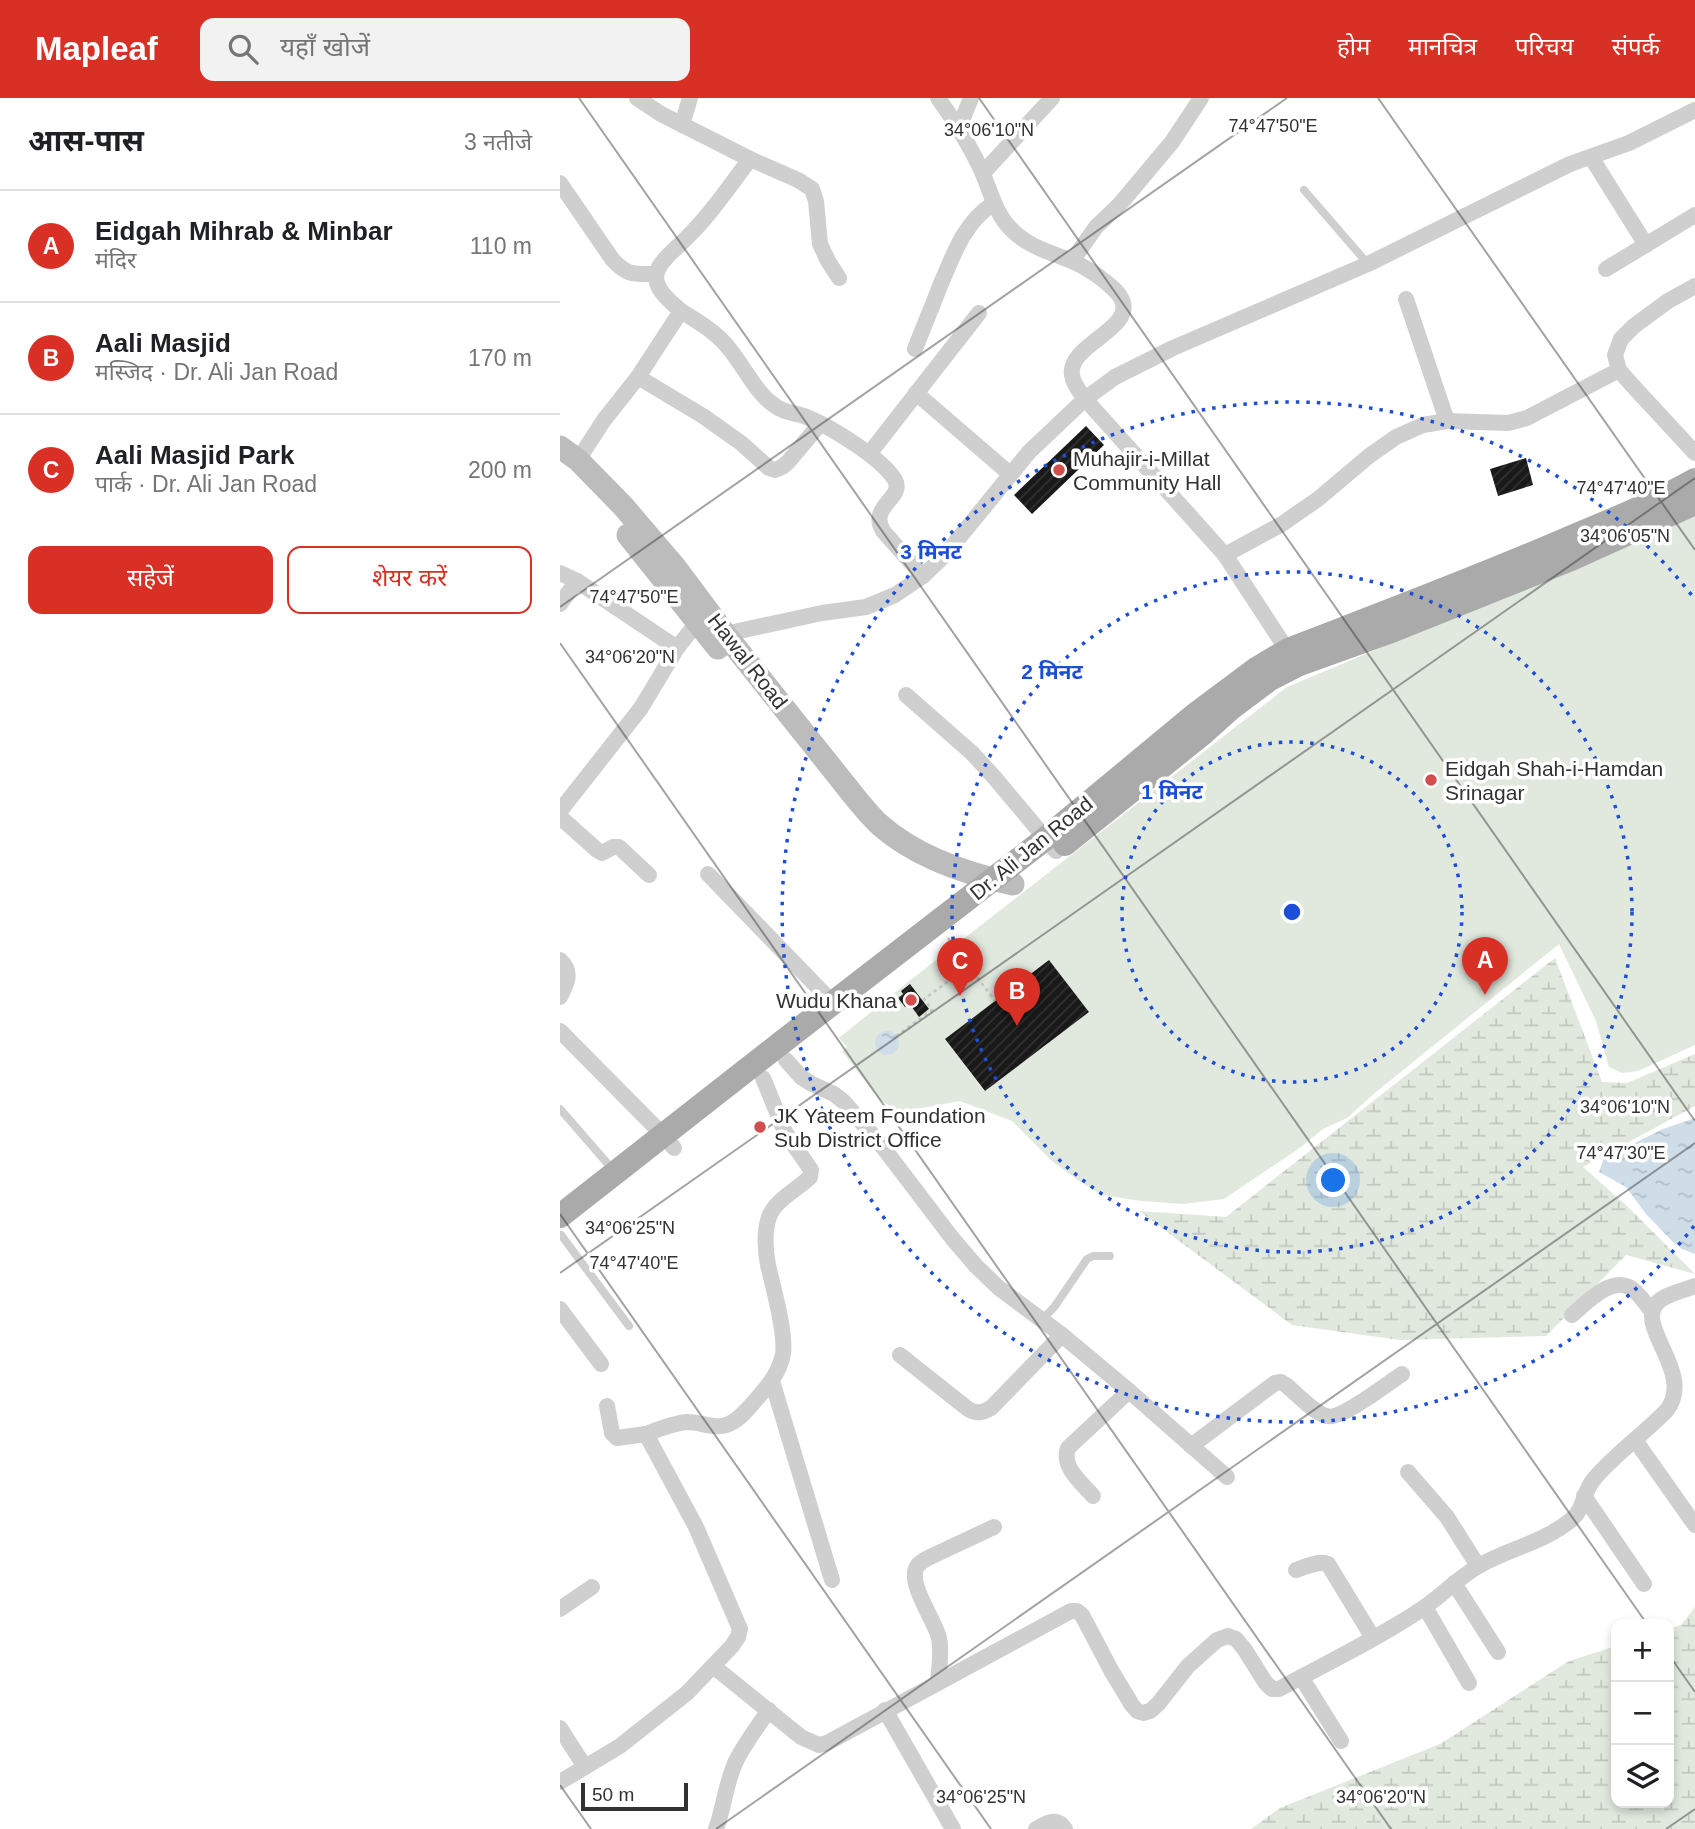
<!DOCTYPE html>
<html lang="hi">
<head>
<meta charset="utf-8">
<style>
	body { margin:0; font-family:Arial,"Noto Sans Devanagari",sans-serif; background:#f2f2f2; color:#202124 }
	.controls { position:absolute; right:21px; bottom:21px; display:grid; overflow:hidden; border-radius:14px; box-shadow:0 4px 10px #0003 }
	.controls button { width:63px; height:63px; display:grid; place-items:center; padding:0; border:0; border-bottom:2px solid #e0e0e0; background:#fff; color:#202124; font:35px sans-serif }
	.scale { position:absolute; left:21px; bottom:18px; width:107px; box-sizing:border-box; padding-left:7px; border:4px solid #323232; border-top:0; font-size:19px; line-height:24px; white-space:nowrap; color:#323232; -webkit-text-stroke:5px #fff; paint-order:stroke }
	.you { position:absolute; left:774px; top:1083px; width:24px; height:24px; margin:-18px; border:5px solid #fff; border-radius:50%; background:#1a73e8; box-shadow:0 0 0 10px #1a73e833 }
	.badge { display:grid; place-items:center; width:46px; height:46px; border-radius:50%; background:#d93025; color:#fff; font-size:23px; font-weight:700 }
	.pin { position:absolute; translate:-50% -58px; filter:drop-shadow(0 2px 4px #0008) }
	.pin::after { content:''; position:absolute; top:37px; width:24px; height:21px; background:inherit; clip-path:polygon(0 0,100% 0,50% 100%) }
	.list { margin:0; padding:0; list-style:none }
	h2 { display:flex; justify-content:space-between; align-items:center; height:91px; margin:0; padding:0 28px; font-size:30px }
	h2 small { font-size:23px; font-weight:400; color:#757577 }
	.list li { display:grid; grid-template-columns:46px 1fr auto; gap:21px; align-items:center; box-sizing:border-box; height:112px; padding:0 28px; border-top:2px solid #e0e0e0 }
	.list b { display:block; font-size:26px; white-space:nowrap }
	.list p { margin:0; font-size:23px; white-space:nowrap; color:#757577 }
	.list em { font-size:23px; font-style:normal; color:#757577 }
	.actions { display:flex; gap:14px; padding:21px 28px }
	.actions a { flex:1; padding:16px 0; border:2px solid #d93025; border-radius:14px; text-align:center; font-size:24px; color:#d93025 }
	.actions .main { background:#d93025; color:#fff }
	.icon { flex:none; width:38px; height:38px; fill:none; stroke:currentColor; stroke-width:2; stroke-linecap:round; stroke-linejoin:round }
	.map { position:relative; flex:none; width:1135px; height:1731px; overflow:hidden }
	header { display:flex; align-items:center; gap:42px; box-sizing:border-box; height:98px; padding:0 35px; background:#d93025; color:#fff }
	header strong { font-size:33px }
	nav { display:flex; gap:38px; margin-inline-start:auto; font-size:24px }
	.search { width:490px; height:63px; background:#f2f2f2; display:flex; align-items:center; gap:18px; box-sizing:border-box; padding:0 24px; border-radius:14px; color:#757577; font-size:26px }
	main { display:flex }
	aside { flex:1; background:#fff }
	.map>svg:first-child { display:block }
</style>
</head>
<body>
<header>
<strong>Mapleaf</strong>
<div class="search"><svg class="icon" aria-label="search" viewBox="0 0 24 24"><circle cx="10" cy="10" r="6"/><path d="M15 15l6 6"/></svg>यहाँ खोजें</div>
<nav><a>होम</a><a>मानचित्र</a><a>परिचय</a><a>संपर्क</a></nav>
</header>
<main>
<aside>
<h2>आस-पास<small>3 नतीजे</small></h2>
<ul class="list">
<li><span class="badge">A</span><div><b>Eidgah Mihrab &amp; Minbar</b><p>मंदिर</p></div><em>110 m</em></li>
<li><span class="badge">B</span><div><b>Aali Masjid</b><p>मस्जिद · Dr. Ali Jan Road</p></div><em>170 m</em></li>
<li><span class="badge">C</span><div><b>Aali Masjid Park</b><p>पार्क · Dr. Ali Jan Road</p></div><em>200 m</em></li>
</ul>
<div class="actions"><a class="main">सहेजें</a><a>शेयर करें</a></div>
</aside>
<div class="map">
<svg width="1135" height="1731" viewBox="0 0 1135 1731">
	<defs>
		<pattern id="wetland-marsh" width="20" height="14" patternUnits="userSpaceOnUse" patternTransform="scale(1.75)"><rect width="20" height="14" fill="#e1e8dd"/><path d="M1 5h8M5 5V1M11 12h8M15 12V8" fill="none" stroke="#c2c7be"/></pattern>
		<pattern id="water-ripples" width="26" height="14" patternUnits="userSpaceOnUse" patternTransform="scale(1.75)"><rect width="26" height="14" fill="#cfdde8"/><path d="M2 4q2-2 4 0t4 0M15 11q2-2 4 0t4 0" fill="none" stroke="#b2bec7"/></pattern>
		<pattern id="building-hatch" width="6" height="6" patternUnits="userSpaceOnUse" patternTransform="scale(1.75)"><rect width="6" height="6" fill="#191919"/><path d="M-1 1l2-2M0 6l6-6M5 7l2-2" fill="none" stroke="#323232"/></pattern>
	</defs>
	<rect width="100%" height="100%" fill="#fff"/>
	<g fill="url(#wetland-marsh)">
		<polygon points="995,860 1042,984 1067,985 1135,956 1135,1008 1023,1069 1068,1109 1135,1176 1066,1157 986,1238 840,1242 732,1227 579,1113 666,1119"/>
		<polygon points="1135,1509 1135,1731 691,1731 720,1710 880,1646 1009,1563 1056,1548 1056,1705 1109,1705 1109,1531 1121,1527"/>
	</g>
	<path fill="#e1e8dd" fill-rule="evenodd" d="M 1135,418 L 1135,947 L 1078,973 L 1062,975 L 1049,969 L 1036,923 L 999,846 L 816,994 L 787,1020 L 763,1031 L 741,1049 L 664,1101 L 623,1106 L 581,1103 L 542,1097 L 519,1083 L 493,1064 L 452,1023 L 400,1003 L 340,1014 L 320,1002 L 282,953 L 287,949 L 279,940 L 348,884 L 727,589 ZM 489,862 L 529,914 L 424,993 L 385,941 ZM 350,886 L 369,912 L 359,918 L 349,905 L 345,909 L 339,900 Z"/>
	<g fill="url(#water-ripples)">
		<circle cx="327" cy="945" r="12"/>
		<polygon points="1135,1020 1135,1156 1122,1151 1113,1144 1086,1116 1066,1089 1039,1074 1044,1060 1103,1031"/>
	</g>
	<g fill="url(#building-hatch)">
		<polygon points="526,328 544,347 472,416 454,397"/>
		<polygon points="966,360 973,387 938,398 930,371"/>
		<polygon points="489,862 529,914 425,993 385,941"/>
		<polygon points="350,886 369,911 359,919 349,905 345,909 338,900 343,896 341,893"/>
	</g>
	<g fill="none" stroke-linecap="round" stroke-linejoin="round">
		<g stroke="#c6c6c6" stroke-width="2.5" stroke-dasharray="3.5 3.5" stroke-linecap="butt">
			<polyline points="388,840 435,903"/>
			<polyline points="336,938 372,912 364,901 409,868"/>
		</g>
		<g stroke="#cfcfcf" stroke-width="8">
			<polyline points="744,92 808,166"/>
			<polyline points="0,1011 54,1073"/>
			<polyline points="1,1137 69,1228"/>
			<polyline points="482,1222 495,1208 527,1161 533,1158 550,1158"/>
		</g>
		<g stroke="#cfcfcf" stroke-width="16">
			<polyline points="77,0 101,16 190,61 238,82 252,91 256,103 260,146 268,163 279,180"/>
			<path d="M 378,0 C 395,24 410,47 422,74 C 431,94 435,115 451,131 C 468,149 490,154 512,163 C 525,169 538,177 548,186 C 554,191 559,195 562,202 C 575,231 507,247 512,277 C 513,286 520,294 525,301 L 665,457 L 731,558"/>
			<polyline points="122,27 130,0"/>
			<polyline points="399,30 411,0"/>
			<polyline points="1031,59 1086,147"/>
			<polyline points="423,75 492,0"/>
			<path d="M 0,85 L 52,161 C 67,178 74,176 96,176"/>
			<polyline points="512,163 536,129 560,106 612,44 641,0"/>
			<polyline points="1046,171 1135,117"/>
			<polyline points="1135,188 1108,203 1074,228 1061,241 1055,257 1059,272 1072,287 1135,355"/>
			<polyline points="846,201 887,323"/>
			<path d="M 121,213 C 140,225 158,235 171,253 C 184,269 197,296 214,307 C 222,314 234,315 244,318 C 268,327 322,360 335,382 C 345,400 308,408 323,433 L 363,478"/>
			<path d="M 355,251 C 363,230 372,209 380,188 C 393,158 404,124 433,106"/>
			<polyline points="78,279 143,318 181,345 209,370 215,372 222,369 228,364 260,326"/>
			<polyline points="356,295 450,376"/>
			<polyline points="309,356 419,215"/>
			<path d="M 18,362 L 44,322 L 78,279 L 121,213 C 111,204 92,190 97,174 C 100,164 110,156 117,149 C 146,123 167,92 190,61"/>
			<polyline points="665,457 722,426 758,401 809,358 836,339 863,327 887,323 948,325 967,320 1059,272"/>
			<polyline points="0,475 17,483 117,550"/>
			<polyline points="0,506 17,483"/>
			<polyline points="165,536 262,515 306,509 335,497 363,478 385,457 469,354 525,301 555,279 613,250 808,166 1010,66 1069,45 1135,12"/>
			<polyline points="346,597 412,655 434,679 496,753"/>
			<polyline points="0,713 81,610 117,550 143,517"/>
			<polyline points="0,719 37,752 42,755 53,749 59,749 89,777"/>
			<polyline points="148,776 273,905"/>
			<path d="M 0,862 C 13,874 7,885 0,899"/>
			<polyline points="0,933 104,1038 114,1050"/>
			<polyline points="226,962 241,979 252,986 274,996 284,1004 322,1048 392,1140 416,1168 439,1190 502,1237 569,1293 667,1379"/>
			<polyline points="0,1211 41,1266"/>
			<path d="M 1012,1217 C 1026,1205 1049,1180 1069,1189 C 1078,1193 1085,1206 1092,1213"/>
			<path d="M 340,1257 L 408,1311 C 417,1316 422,1315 431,1310 L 502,1237"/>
			<polyline points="212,1283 272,1482"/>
			<path d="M 86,1336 C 99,1331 114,1325 127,1324 C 141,1324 156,1332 169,1326 C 182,1320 191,1307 200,1297 C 211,1285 220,1272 223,1256 C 226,1235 213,1189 208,1167 C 205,1151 204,1134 209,1119 C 216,1101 237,1092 250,1079 L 251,1072 L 225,1034 L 203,980"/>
			<polyline points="1075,1342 1135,1427"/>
			<path d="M 631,1348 L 715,1285 L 721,1284 L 726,1287 C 737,1296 753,1314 766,1318 C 780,1323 828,1285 842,1276"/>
			<polyline points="848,1374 887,1419 918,1468"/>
			<path d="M 533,1398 C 521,1384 501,1369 508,1350 L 569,1293"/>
			<polyline points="1024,1398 1084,1486"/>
			<path d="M 736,1472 C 746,1469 758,1462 768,1466 L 813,1540"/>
			<polyline points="894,1485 938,1554"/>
			<polyline points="865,1509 909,1585"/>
			<polyline points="0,1511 32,1489"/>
			<path d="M 153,1568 L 241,1639 L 259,1647 L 267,1645 L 511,1513 L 517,1513 L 522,1517 L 552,1574 L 572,1607 L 577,1613 L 583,1615 L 590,1613 L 598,1606 L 628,1568 L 657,1542 L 668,1538 L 676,1541 L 685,1552 L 705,1584 L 712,1591 L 719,1591 C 767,1565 817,1541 862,1511 C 881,1498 897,1481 917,1469 C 947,1451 983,1445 1011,1422 C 1025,1411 1022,1395 1034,1381 C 1055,1356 1084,1336 1107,1312 C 1135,1275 1075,1229 1097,1205 C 1105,1196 1123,1193 1135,1188"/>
			<polyline points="741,1579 781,1643"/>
			<path d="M 378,1585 C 379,1570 382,1554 379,1540 C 375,1522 345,1483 358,1467 C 360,1465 366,1461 368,1460 L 434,1429"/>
			<polyline points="325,1612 393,1731"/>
			<polyline points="0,1630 25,1669"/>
			<polyline points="0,1684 60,1648 127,1595 172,1548 178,1539 180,1531 136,1429 86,1336 57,1340 52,1335 47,1308"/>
			<path d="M 156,1731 C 164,1709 166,1684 176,1663 C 185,1645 198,1628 209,1612"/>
			<path d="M 476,1731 C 487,1725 497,1718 505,1731"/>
		</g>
		<g stroke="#bcbcbc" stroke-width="23">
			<path d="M 0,349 L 18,362 L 63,408 L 115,469 L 165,536 L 298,703 C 305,711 312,720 320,727 C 356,759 407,776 453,786"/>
			<polyline points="68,437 158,550"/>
		</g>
		<g stroke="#aaa" stroke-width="24">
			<polyline points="505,746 641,637 670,611 710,581 737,567 826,535 1011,461 1135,405"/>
			<path d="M 0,1118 L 221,945 L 485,741 L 637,615 L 696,571 L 728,552 C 824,515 920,479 1014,438 C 1055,421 1096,404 1135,382"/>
		</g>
	</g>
	<path fill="none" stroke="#323232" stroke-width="2" stroke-opacity="0.45" d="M 19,0 L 1087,1526M 419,0 L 1135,1023M 818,0 L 1135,452M 0,509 L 727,0M 0,545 L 831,1731M 0,1116 L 431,1731M 0,1175 L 1135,380M 1109,1557 L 1135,1594M 0,1687 L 31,1731M 156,1731 L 1135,1045M 1106,1731 L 1135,1711"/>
	<g fill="none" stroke="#1d4ed8" stroke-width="3.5" stroke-dasharray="3.5 7">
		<circle cx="732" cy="814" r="170"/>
		<circle cx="732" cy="814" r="340"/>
		<path d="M1134 1128A510 510 0 1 1 1134 500"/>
	</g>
	<g fill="#d14e4c" stroke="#fff" stroke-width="2.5">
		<circle cx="499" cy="372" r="7"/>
		<circle cx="871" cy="682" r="7"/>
		<circle cx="351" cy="902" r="7"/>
		<circle cx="200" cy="1029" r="7"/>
	</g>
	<g text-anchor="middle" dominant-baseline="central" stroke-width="7" stroke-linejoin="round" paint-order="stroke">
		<g font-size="21" fill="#323232" stroke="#fff" text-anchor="start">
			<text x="513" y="360">Muhajir-i-Millat<tspan x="513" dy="24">Community Hall</tspan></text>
			<text x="885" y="670">Eidgah Shah-i-Hamdan<tspan x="885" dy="24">Srinagar</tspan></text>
			<text x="337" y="902" text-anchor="end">Wudu Khana</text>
			<text x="214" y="1017">JK Yateem Foundation<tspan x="214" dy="24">Sub District Office</tspan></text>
		</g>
		<g font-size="21" fill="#323232" stroke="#fff">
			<text transform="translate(188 563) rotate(52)">Hawal Road</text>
			<text transform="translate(471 750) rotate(-39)">Dr. Ali Jan Road</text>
		</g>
	</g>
	<g font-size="18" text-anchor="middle" fill="#323232" stroke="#fff" stroke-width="7" stroke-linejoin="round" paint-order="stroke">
		<text x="713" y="34">74°47'50"E</text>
		<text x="429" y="38">34°06'10"N</text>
		<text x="1061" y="396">74°47'40"E</text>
		<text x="1065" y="444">34°06'05"N</text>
		<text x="74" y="505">74°47'50"E</text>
		<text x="70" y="565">34°06'20"N</text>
		<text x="1065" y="1015">34°06'10"N</text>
		<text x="1061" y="1061">74°47'30"E</text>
		<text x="70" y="1136">34°06'25"N</text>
		<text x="74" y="1171">74°47'40"E</text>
		<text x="421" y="1705">34°06'25"N</text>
		<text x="821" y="1705">34°06'20"N</text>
	</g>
	<circle cx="732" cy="814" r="10" fill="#1d4ed8" stroke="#fff" stroke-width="3.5"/>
	<g font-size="21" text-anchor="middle" font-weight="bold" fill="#1d4ed8" stroke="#fff" stroke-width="7" stroke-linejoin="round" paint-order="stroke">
		<text x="371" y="461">3 मिनट</text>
		<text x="492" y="581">2 मिनट</text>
		<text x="612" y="701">1 मिनट</text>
	</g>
</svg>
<div class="controls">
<button>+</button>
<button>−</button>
<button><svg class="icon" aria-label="layers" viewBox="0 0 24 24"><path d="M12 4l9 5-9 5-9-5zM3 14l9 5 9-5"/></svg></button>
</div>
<div class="scale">50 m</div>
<div class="you"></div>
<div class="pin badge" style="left:925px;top:897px">A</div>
<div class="pin badge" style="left:457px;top:928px">B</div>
<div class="pin badge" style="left:400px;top:898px">C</div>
</div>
</main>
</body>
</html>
